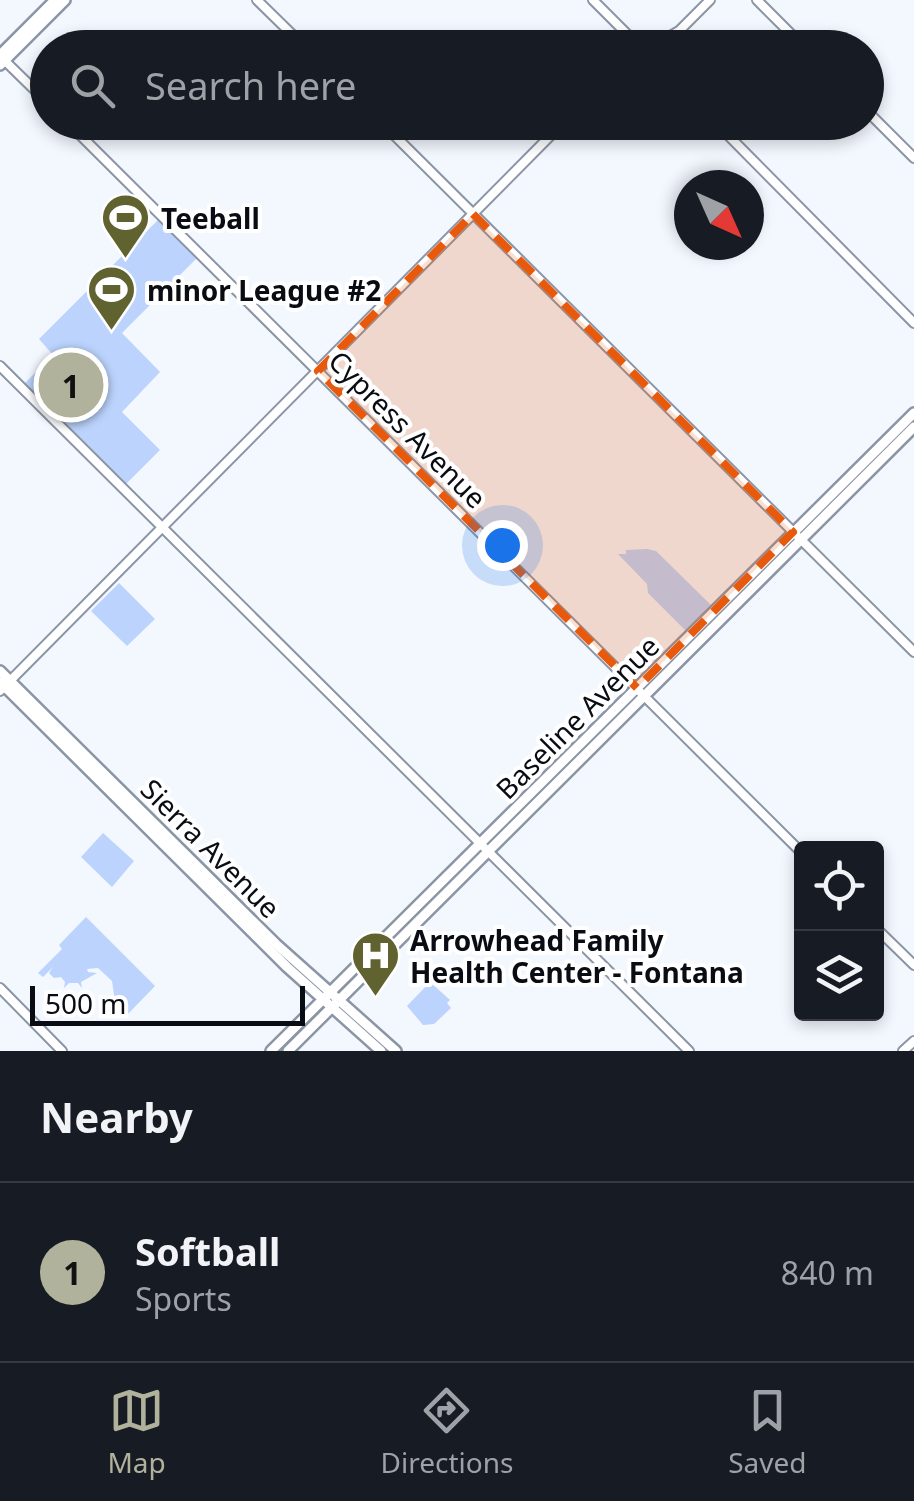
<!DOCTYPE html>
<html lang="en">
<head>
<meta charset="utf-8">
<style>
	body { margin:0; font-family:"Noto Sans",sans-serif; background:#20242c; color:#f1f3f6 }
	.controls { position:absolute; right:30px; bottom:30px; display:grid; overflow:hidden; border-radius:10px; box-shadow:0 5px 15px #0003 }
	.controls button { width:90px; height:90px; display:grid; place-items:center; padding:0; border:0; border-bottom:2px solid #363941; background:#171b24; color:#f1f3f6; font:50px sans-serif }
	.compass { position:absolute; left:674px; top:170px; width:90px; height:90px; border-radius:50%; background:#171b24; box-shadow:0 5px 15px #0003; rotate:135deg }
	.scale { position:absolute; left:30px; bottom:25px; width:275px; box-sizing:border-box; padding-left:10px; border:5px solid #090c12; border-top:0; font-size:28px; line-height:35px; white-space:nowrap; color:#090c12; -webkit-text-stroke:8px #fff; paint-order:stroke }
	.you { position:absolute; left:502px; top:545px; width:35px; height:35px; margin:-25px; border:8px solid #fff; border-radius:50%; background:#1a73e8; box-shadow:0 0 0 15px #1a73e833 }
	.badge { display:grid; place-items:center; width:65px; height:65px; border-radius:50%; background:#b0b29c; color:#111; font-size:32px; font-weight:700 }
	.pin { position:absolute; translate:-50% -50%; border:5px solid #fff; box-shadow:0 2px 10px #0006 }
	.list { margin:0; padding:0; list-style:none }
	h2 { display:flex; justify-content:space-between; align-items:center; height:130px; margin:0; padding:0 40px; font-size:42px }
	h2 small { font-size:32px; font-weight:400; color:#9ea1a6 }
	.list li { display:grid; grid-template-columns:65px 1fr auto; gap:30px; align-items:center; box-sizing:border-box; height:180px; padding:0 40px; border-top:2px solid #363941 }
	.list b { display:block; font-size:38px; white-space:nowrap }
	.list p { margin:0; font-size:32px; white-space:nowrap; color:#9ea1a6 }
	.list em { font-size:32px; font-style:normal; color:#9ea1a6 }
	.icon { flex:none; width:55px; height:55px; fill:none; stroke:currentColor; stroke-width:2; stroke-linecap:round; stroke-linejoin:round }
	.map { position:relative; flex:none; width:914px; height:1051px; overflow:hidden }
	.search { position:absolute; background:#171b24; box-shadow:0 5px 15px #0003; left:30px; right:30px; top:30px; height:110px; display:flex; align-items:center; gap:25px; box-sizing:border-box; padding:0 35px; border-radius:55px; color:#9ea1a6; font-size:38px }
	.sheet { height:310px; background:#171b24 }
	nav { display:flex; justify-content:space-around; align-items:center; box-sizing:border-box; height:140px; border-top:2px solid #363941; background:#171b24; font-size:28px; color:#9ea1a6 }
	nav a { display:grid; justify-items:center; gap:5px }
	nav .on { color:#b0b29c }
	.map>svg:first-child { display:block }
</style>
</head>
<body>
<div class="map">
<svg width="914" height="1051" viewBox="0 0 914 1051">
	<rect width="100%" height="100%" fill="#f3f7fe"/>
	<g fill="#bcd4fd">
		<polygon points="160,218 198,257 122,333 160,372 122,412 160,450 125,485 24,384 53,355 39,339"/>
		<polygon points="647,549 656,551 712,606 686,631 648,593 647,584 618,554 626,554 626,550"/>
		<polygon points="119,583 155,619 127,646 91,611"/>
		<polygon points="103,833 134,861 112,887 81,857"/>
		<polygon points="86,917 155,986 128,1014 115,1001 112,981 98,968 87,969 88,972 97,973 81,982 82,988 78,983 69,983 64,988 65,982 61,977 54,978 49,973 53,967 43,977 38,973 62,949 59,945"/>
		<polygon points="430,982 450,1000 447,1003 451,1008 434,1024 423,1025 407,1006"/>
	</g>
	<g fill="none" stroke-linecap="round" stroke-linejoin="round">
		<defs>
			<g id="secondary">
				<polyline points="257,0 306,48"/>
				<polyline points="593,0 641,48"/>
				<polyline points="757,0 805,48"/>
				<polyline points="649,48 679,31 710,0"/>
				<polyline points="1,57 48,103"/>
				<polyline points="866,110 914,158"/>
				<polyline points="67,122 802,853"/>
				<polyline points="381,122 914,652"/>
				<polyline points="715,122 914,323"/>
				<polyline points="0,366 689,1051"/>
				<polyline points="0,691 564,122"/>
				<polyline points="876,928 914,965"/>
				<polyline points="0,988 62,1051"/>
				<polyline points="903,1051 914,1041"/>
			</g>
			<g id="primary">
				<polyline points="0,55 55,0"/>
				<polyline points="0,65 65,0"/>
				<polyline points="0,671 276,944 396,1051"/>
				<polyline points="0,682 287,967 381,1051"/>
				<polyline points="271,1051 914,413"/>
				<polyline points="288,1051 914,427"/>
			</g>
		</defs>
		<use href="#secondary" stroke="#8b95a6" stroke-width="12"/>
		<use href="#primary" stroke="#8b95a6" stroke-width="14"/>
		<use href="#secondary" stroke="#fff" stroke-width="8"/>
		<use href="#primary" stroke="#fff" stroke-width="9"/>
	</g>
	<path fill="#e8590c" fill-opacity="0.2" stroke="#e8590c" stroke-width="8" stroke-dasharray="20 12" stroke-linejoin="round" d="M 473,214 L 793,532 L 637,688 L 318,371 Z"/>
	<defs>
		<symbol id="stadium-pin" viewBox="-11 -11 22 30"><path d="M0 17L-7.5 6A9.5 9.5 0 1 1 7.5 6Z" fill="#60622f" stroke="#fff"/><path d="M0-5a6.5 5 0 1 0 0 10a6.5 5 0 1 0 0-10ZM-3.5-1.8h7v3.6h-7Z" fill="#fff"/></symbol>
		<symbol id="hospital-pin" viewBox="-11 -11 22 30"><path d="M0 17L-7.5 6A9.5 9.5 0 1 1 7.5 6Z" fill="#60622f" stroke="#fff"/><path d="M-5-5h3v3.5h4V-5h3V5h-3V1.5h-4V5h-3Z" fill="#fff"/></symbol>
	</defs>
	<g fill-rule="evenodd">
		<use href="#stadium-pin" x="98" y="190" width="55" height="75"/>
		<use href="#stadium-pin" x="84" y="262" width="55" height="75"/>
		<use href="#hospital-pin" x="348" y="928" width="55" height="75"/>
	</g>
	<g text-anchor="middle" dominant-baseline="central" stroke-width="8" stroke-linejoin="round" paint-order="stroke">
		<g font-size="28" font-weight="bold" fill="#090c12" stroke="#fff" text-anchor="start">
			<text x="161" y="218">Teeball</text>
			<text x="147" y="290">minor League #2</text>
			<text x="410" y="940">Arrowhead Family<tspan x="410" dy="32">Health Center - Fontana</tspan></text>
		</g>
		<g font-size="28" fill="#090c12" stroke="#fff">
			<text transform="translate(408 429) rotate(45)">Cypress Avenue</text>
			<text transform="translate(577 717) rotate(-45)">Baseline Avenue</text>
			<text transform="translate(211 848) rotate(45)">Sierra Avenue</text>
		</g>
	</g>
</svg>
<div class="controls">
<button><svg class="icon" aria-label="locate" viewBox="0 0 24 24"><circle cx="12" cy="12" r="6"/><path d="M12 2v4M12 18v4M2 12h4M18 12h4"/></svg></button>
<button><svg class="icon" aria-label="layers" viewBox="0 0 24 24"><path d="M12 4l9 5-9 5-9-5zM3 14l9 5 9-5"/></svg></button>
</div>
<svg class="compass" viewBox="-18 -18 36 36"><path d="M0-13l5 13h-10z" fill="#e53935"/><path d="M0 13l5-13h-10z" fill="#9ea1a6"/></svg>
<div class="scale">500 m</div>
<div class="you"></div>
<div class="pin badge" style="left:71px;top:385px">1</div>
<div class="search"><svg class="icon" aria-label="search" viewBox="0 0 24 24"><circle cx="10" cy="10" r="6"/><path d="M15 15l6 6"/></svg>Search here</div>
</div>
<section class="sheet">
<h2>Nearby<small></small></h2>
<ul class="list">
<li><span class="badge">1</span><div><b>Softball</b><p>Sports</p></div><em>840 m</em></li>
</ul>
</section>
<nav>
<a class="on"><svg class="icon" aria-label="map" viewBox="0 0 24 24"><path d="M3 6l6-2 6 2 6-2v14l-6 2-6-2-6 2zM9 4v14M15 6v14"/></svg>Map</a>
<a><svg class="icon" aria-label="directions" viewBox="0 0 24 24"><path d="M12 3l9 9-9 9-9-9zM9 14v-3h6M13 9l2 2-2 2"/></svg>Directions</a>
<a><svg class="icon" aria-label="saved" viewBox="0 0 24 24"><path d="M7 4h10v16l-5-4-5 4z"/></svg>Saved</a>
</nav>
</body>
</html>
